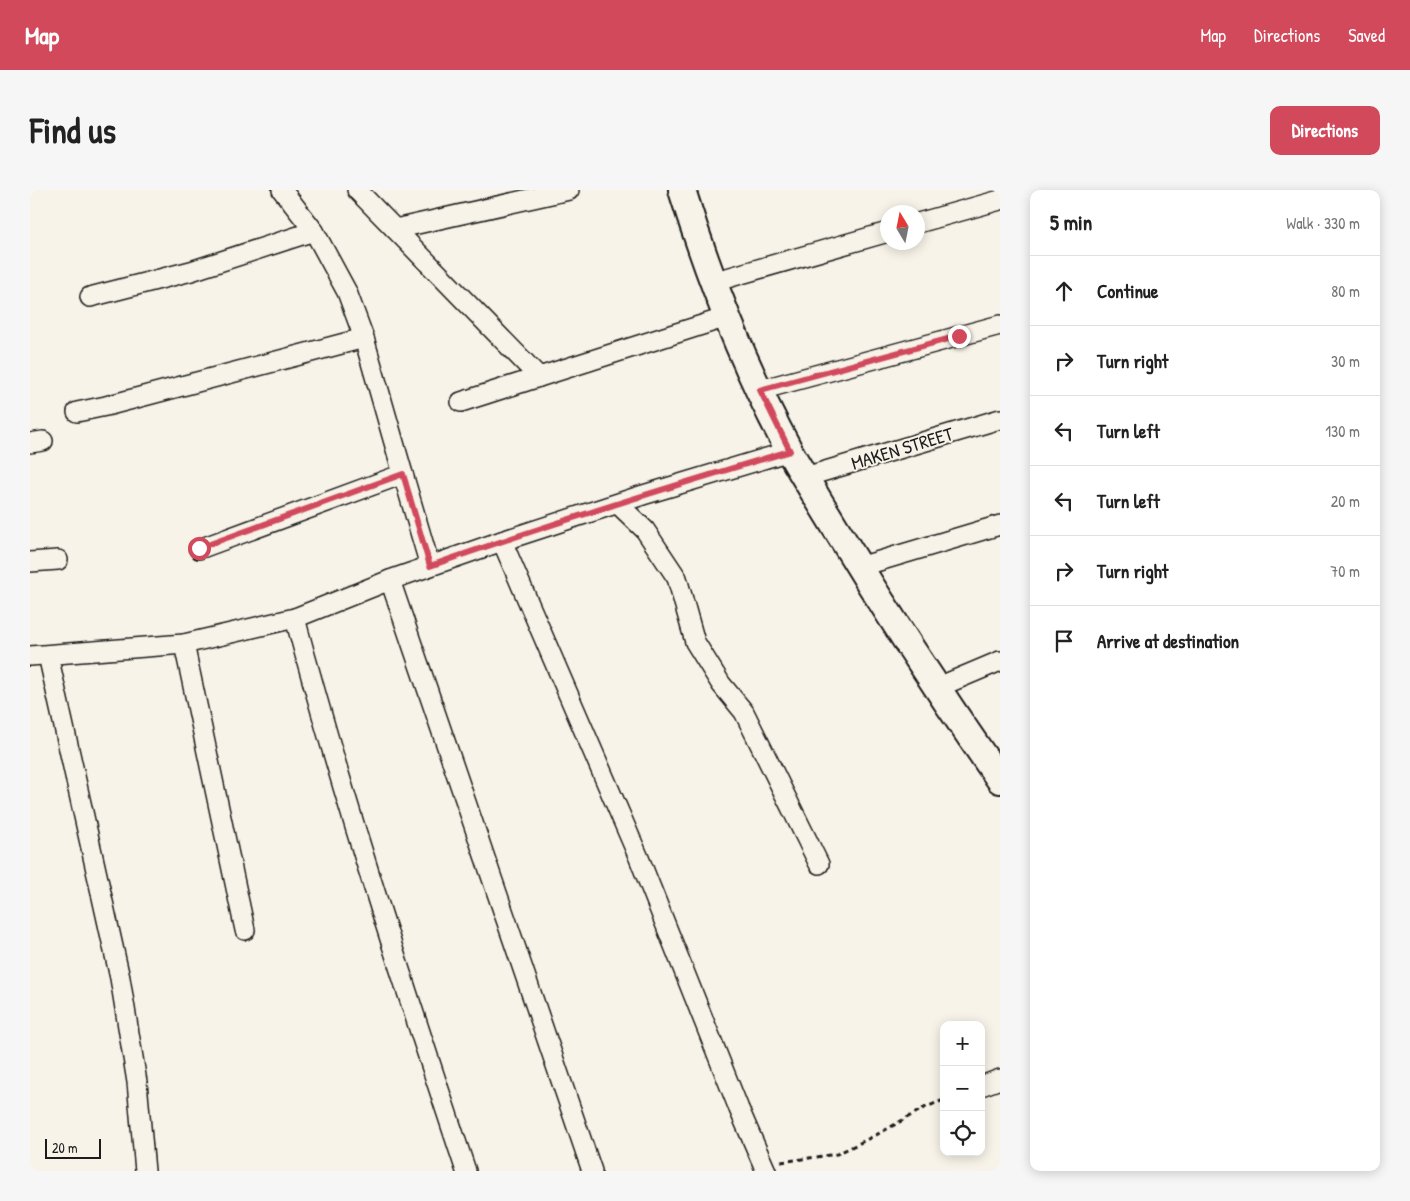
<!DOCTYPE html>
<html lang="en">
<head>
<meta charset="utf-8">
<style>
	body { margin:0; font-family:"Patrick Hand",sans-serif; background:#f6f6f6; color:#222 }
	.controls { position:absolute; right:15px; bottom:15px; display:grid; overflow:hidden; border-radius:10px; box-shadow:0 2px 12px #0003 }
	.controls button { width:45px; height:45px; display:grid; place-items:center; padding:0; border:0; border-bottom:1px solid #e0e0e0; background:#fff; color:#222; font:25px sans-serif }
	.compass { position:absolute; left:850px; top:15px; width:45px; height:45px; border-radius:50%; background:#fff; box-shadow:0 2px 12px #0003; rotate:350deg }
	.scale { position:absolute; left:15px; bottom:12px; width:56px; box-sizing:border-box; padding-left:5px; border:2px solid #1c1c1c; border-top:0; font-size:14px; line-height:18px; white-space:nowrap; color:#1c1c1c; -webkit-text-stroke:4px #f7f3e8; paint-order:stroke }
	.stop { position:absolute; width:15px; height:15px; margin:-11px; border:4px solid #d1495b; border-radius:50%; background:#fff }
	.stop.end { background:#d1495b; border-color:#fff; box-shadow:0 1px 5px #0008 }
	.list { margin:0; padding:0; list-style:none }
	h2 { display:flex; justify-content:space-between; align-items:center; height:65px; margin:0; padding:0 20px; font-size:21px }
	h2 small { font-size:16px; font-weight:400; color:#767676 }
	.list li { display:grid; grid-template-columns:32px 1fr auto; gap:15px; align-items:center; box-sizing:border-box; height:70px; padding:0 20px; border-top:1px solid #e0e0e0 }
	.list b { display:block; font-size:19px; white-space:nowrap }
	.list em { font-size:16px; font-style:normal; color:#767676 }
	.icon { flex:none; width:28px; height:28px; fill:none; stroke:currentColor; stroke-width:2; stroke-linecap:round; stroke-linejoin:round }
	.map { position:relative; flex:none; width:970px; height:981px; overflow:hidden; border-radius:10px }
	header { display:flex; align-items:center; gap:30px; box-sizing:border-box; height:70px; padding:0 25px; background:#d1495b; color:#fff }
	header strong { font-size:24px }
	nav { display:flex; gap:28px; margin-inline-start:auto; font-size:18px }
	.intro { display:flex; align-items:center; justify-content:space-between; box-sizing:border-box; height:120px; padding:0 30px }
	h1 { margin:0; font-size:35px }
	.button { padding:12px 22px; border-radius:10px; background:#d1495b; color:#fff; font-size:18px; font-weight:700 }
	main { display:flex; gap:30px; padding:0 30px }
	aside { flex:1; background:#fff; border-radius:10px; box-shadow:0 2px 12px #0003 }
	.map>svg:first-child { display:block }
</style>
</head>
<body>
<header>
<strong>Map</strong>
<nav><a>Map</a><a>Directions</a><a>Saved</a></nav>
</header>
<div class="intro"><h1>Find us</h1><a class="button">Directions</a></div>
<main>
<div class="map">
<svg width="970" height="981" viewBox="0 0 970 981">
	<rect width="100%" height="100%" fill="#f7f3e8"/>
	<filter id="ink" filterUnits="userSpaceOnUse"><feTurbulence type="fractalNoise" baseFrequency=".02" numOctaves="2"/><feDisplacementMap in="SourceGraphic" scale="10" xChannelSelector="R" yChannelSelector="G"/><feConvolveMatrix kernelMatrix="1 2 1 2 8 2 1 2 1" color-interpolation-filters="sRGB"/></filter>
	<g filter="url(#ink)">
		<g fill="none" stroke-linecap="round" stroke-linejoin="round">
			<defs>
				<g id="street">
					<polyline points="252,0 284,41"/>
					<polyline points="327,0 509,187 697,127"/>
					<polyline points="888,33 970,10"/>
					<polyline points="365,39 539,0"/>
					<polyline points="683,92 858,42"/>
					<polyline points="60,107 161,81 284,41 317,102 334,148 373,284"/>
					<polyline points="730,200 970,135"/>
					<polyline points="431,212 509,187"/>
					<polyline points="47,222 76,216 334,148"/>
					<polyline points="0,253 13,251"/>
					<polyline points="775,287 970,229"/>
					<polyline points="588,314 615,340 647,388 665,452 691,494 714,522 789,674"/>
					<polyline points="472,351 609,668 709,919 736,981"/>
					<polyline points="169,359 373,284 400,376"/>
					<polyline points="0,372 28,370"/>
					<polyline points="829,377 970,335"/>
					<polyline points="360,390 562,981"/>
					<path d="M 265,428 C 315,615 375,798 436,981"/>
					<polyline points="154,454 215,740"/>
					<polyline points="18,465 90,788 107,892 115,981"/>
					<polyline points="0,466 154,454 265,428 360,390 472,351 613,305 760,261"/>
					<polyline points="906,498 970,471"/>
					<polyline points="951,896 970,889"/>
				</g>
				<path id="secondary" d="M 652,0 C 680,90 715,179 760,262 C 774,287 790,312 805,337 C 857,423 912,507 970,590"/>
			</defs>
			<use href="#street" stroke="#1c1c1c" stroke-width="22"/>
			<use href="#secondary" stroke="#1c1c1c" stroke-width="30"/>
			<polyline stroke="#1c1c1c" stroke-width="3" stroke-dasharray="5 4" stroke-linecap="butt" points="751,972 807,964 850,943 896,917 914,910"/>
			<use href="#street" stroke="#f7f3e8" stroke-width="19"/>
			<use href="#secondary" stroke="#f7f3e8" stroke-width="26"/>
		</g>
	</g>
	<g fill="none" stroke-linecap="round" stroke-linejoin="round" filter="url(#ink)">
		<path stroke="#d1495b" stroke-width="6" d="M 169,358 L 373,284 L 400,376 C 519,334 639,297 760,261 L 730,200 L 929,146"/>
	</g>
	<g text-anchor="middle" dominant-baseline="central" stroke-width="4" stroke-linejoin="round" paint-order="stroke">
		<g font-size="19" fill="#1c1c1c" stroke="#f7f3e8">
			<text transform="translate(872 258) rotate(-17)">MAKEN STREET</text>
		</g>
	</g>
</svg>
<div class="controls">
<button>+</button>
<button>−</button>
<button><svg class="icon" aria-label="locate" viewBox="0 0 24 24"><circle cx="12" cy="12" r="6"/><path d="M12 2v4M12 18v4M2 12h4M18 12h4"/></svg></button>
</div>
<svg class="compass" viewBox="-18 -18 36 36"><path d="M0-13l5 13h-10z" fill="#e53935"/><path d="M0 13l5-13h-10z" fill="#767676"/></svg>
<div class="scale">20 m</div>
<div class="stop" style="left:169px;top:358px"></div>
<div class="stop end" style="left:929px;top:146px"></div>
</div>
<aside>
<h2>5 min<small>Walk · 330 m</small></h2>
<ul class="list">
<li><svg class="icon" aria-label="ahead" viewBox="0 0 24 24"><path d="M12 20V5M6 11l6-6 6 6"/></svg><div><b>Continue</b></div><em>80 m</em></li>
<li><svg class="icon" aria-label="right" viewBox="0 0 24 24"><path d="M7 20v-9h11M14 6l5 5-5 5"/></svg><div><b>Turn right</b></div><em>30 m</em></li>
<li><svg class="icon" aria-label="left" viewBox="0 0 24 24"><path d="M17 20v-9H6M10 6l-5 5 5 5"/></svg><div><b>Turn left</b></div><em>130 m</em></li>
<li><svg class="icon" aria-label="left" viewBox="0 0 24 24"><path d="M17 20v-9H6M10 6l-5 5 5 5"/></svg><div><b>Turn left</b></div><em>20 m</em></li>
<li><svg class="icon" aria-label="right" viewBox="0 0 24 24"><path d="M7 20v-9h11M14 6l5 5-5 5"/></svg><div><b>Turn right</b></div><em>70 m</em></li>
<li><svg class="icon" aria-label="arrive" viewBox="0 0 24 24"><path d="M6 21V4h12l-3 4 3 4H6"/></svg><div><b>Arrive at destination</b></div></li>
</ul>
</aside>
</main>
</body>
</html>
